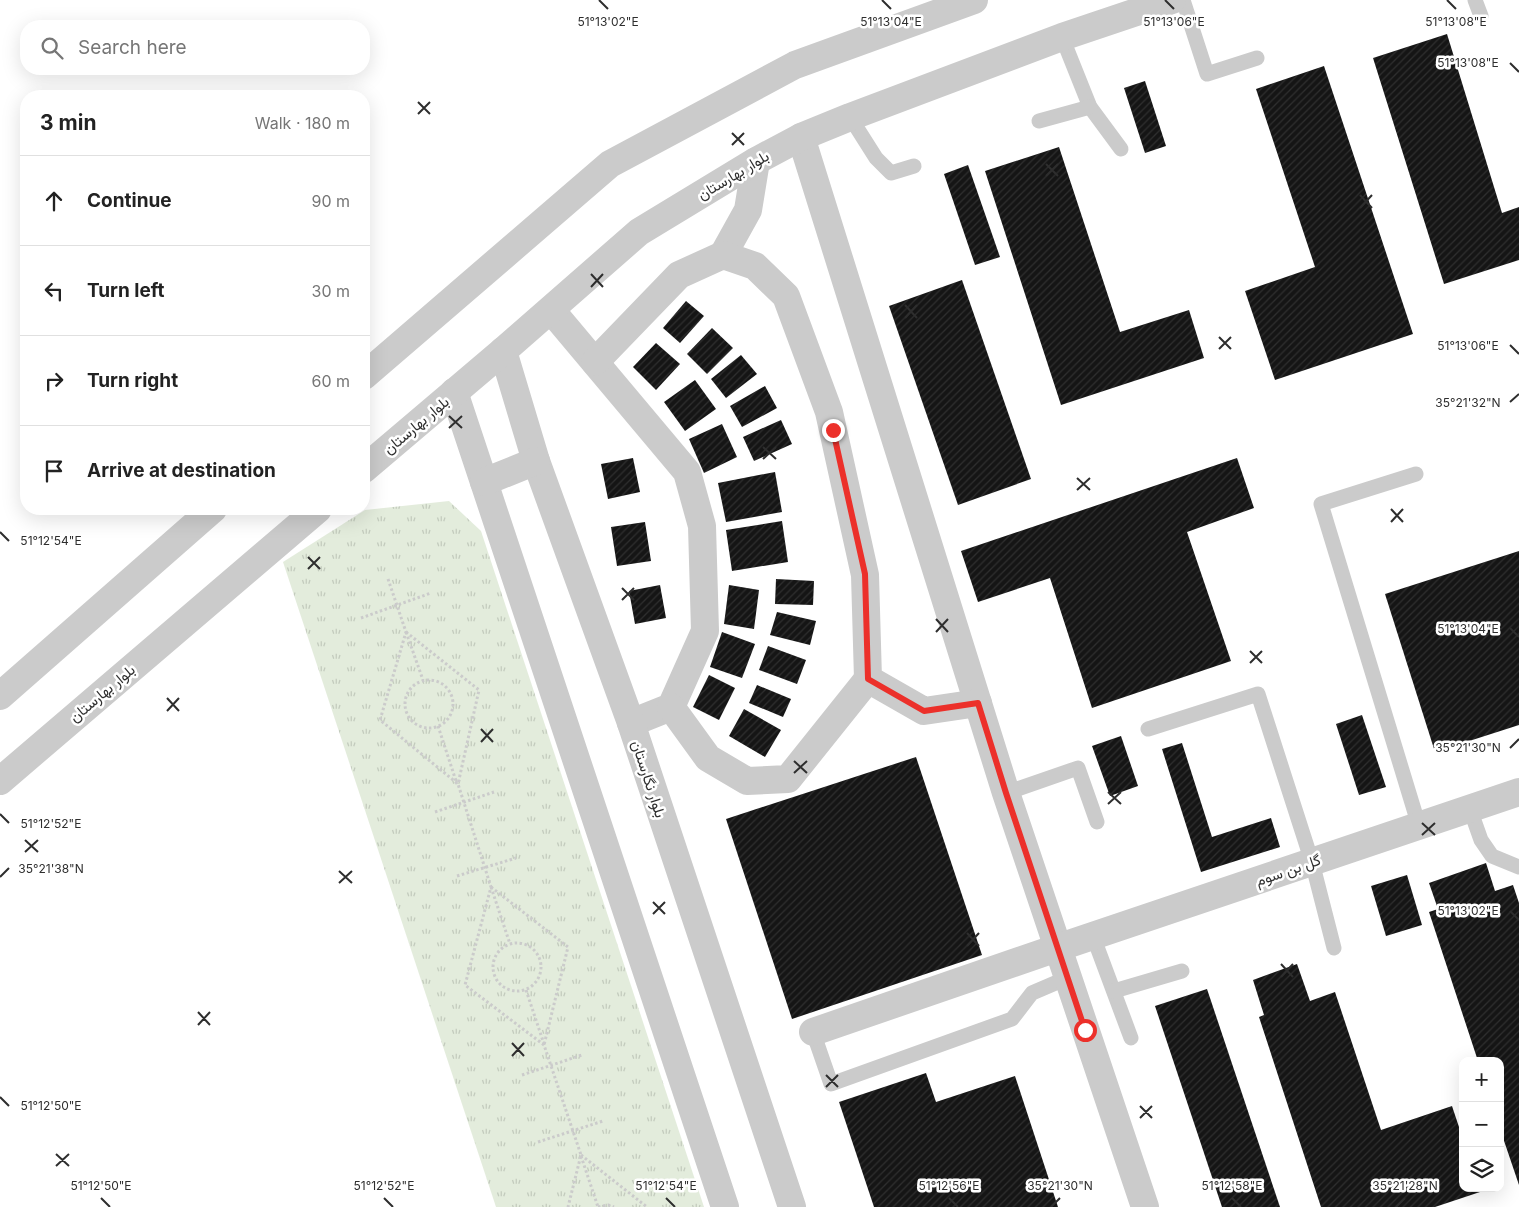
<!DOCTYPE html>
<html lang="en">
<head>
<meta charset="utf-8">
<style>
	body { margin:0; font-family:Inter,Vazirmatn,sans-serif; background:#f2f2f2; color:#222 }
	.controls { position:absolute; right:15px; bottom:15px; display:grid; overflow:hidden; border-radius:10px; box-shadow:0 5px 20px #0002 }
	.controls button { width:45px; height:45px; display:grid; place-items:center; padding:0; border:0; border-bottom:1px solid #e0e0e0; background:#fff; color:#222; font:25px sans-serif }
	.stop { position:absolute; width:15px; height:15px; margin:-11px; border:4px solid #ec302a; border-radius:50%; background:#fff }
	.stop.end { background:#ec302a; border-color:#fff; box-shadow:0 1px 5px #0008 }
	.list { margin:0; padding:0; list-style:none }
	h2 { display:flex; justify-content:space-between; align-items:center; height:65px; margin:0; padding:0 20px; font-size:21px }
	h2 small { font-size:16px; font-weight:400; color:#767676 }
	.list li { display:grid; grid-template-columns:32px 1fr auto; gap:15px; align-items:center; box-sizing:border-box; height:90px; padding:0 20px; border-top:1px solid #e0e0e0 }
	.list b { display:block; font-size:19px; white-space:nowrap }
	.list em { font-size:16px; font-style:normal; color:#767676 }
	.icon { flex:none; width:28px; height:28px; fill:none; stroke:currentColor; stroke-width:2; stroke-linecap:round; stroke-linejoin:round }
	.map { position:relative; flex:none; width:1519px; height:1207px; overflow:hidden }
	.search { position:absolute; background:#fff; box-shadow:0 5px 20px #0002; left:20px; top:20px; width:350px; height:55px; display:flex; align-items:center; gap:12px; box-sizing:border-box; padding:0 18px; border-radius:20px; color:#767676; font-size:19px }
	.panel { position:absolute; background:#fff; box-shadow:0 5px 20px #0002; left:20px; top:90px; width:350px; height:425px; border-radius:20px }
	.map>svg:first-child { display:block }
</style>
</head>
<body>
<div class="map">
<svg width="1519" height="1207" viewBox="0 0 1519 1207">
	<defs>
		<pattern id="grass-tufts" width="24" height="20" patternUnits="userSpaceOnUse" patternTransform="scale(1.25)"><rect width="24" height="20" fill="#e3ecdc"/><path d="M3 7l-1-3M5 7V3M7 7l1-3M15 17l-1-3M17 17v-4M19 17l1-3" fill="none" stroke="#c3cbbd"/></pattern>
		<pattern id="building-hatch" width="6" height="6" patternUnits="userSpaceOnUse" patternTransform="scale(1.25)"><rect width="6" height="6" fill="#151515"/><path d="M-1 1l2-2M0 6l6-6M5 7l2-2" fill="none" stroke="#2f2f2f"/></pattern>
	</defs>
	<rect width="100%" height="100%" fill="#fff"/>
	<polygon fill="url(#grass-tufts)" points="449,501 481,531 704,1207 496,1207 283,562 365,510"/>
	<g fill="url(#building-hatch)">
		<polygon points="1447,34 1502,213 1519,207 1519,260 1444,284 1373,58"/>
		<polygon points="1324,66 1413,334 1275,380 1245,291 1315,267 1256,89"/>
		<polygon points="1145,81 1166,146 1145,153 1124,88"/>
		<polygon points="1059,147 1120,332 1189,310 1204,358 1061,405 985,171"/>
		<polygon points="968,165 1000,257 975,265 944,174"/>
		<polygon points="962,280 1031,479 958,505 889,306"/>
		<polygon points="686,301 704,316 680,343 663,328"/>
		<polygon points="712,328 733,348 707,374 687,354"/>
		<polygon points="656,343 680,364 656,390 633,367"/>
		<polygon points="741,355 757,374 726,398 711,379"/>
		<polygon points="695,380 716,409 685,431 664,402"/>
		<polygon points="765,386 777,408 742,427 730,406"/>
		<polygon points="781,420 792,444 754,461 743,437"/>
		<polygon points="722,424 737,457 704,473 689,439"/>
		<polygon points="633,458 640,492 608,499 601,464"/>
		<polygon points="1237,458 1254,508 1187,532 1231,661 1092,708 1050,578 978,602 961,551"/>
		<polygon points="775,472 782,512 726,522 718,483"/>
		<polygon points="782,521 788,562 732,571 726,530"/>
		<polygon points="645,522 651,561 617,566 611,527"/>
		<polygon points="1519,551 1519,725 1435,752 1385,594"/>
		<polygon points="776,579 814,581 813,605 775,604"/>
		<polygon points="660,585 666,618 635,624 629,591"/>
		<polygon points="729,585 759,590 754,629 724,624"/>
		<polygon points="777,612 816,621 810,645 770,635"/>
		<polygon points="722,632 755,644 742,678 710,667"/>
		<polygon points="768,646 806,660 797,684 759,670"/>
		<polygon points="709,675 735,688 719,720 693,707"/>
		<polygon points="757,685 791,699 783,717 749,703"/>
		<polygon points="744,709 781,730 765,757 729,736"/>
		<polygon points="1362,715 1386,787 1359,795 1336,724"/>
		<polygon points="1121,736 1138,786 1110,796 1092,746"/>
		<polygon points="1182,743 1212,837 1271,818 1280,847 1201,872 1162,749"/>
		<polygon points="916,757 982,955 792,1019 726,819"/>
		<polygon points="1486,863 1495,891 1513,885 1519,903 1519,1185 1500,1129 1500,1061 1478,1061 1429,912 1438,909 1429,883"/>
		<polygon points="1407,875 1422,925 1386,936 1371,886"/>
		<polygon points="1297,964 1310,1001 1335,992 1381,1130 1452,1106 1463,1139 1463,1188 1479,1188 1480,1192 1435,1207 1321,1207 1259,1017 1264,1015 1253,980"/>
		<polygon points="1207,989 1280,1207 1222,1207 1155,1006"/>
		<polygon points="926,1073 936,1102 1015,1076 1058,1207 874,1207 839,1102"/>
	</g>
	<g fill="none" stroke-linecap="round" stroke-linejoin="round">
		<g stroke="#cbcbcb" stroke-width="3" stroke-dasharray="2.5 2.5" stroke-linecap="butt">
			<polyline points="388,579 406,632 380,720 458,784 491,887 465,985 544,1045 581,1155 568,1207"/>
			<polyline points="361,618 431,593"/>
			<polyline points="406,632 479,690 458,784"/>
			<polyline points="406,632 423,680"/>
			<circle cx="429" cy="704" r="24"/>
			<polyline points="438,726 457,784"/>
			<polyline points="435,812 494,792"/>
			<polyline points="457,876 516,858"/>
			<polyline points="491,887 568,947 544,1045"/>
			<polyline points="491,887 510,944"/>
			<circle cx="517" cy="967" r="24"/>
			<polyline points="526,990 544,1044"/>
			<polyline points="522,1075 582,1055"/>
			<polyline points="538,1142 603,1121"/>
			<polyline points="581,1155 647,1207"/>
			<polyline points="581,1156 598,1207"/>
			<polyline points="598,1207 608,1205 614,1207"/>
		</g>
		<g stroke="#cbcbcb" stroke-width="15">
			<polyline points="1183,0 1207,74 1257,58"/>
			<polyline points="1475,0 1481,16"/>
			<polyline points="1062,37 1090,107 1121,149"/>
			<polyline points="850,117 876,158 891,173 914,166"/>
			<polyline points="1039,121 1090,107"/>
			<polyline points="1416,474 1321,504 1419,826"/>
			<polyline points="1148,729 1258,694 1312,862 1334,948"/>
			<polyline points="1006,793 1078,768 1097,822"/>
			<polyline points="1470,809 1481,840 1492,856 1519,867"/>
			<polyline points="1093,936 1131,1038"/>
			<polyline points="1114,991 1182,971"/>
			<polyline points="813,1032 831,1084 1012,1019 1032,993 1067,978"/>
		</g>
		<g stroke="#cbcbcb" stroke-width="28">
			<polyline points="801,137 1006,793 1145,1207"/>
			<polyline points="723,255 748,210 756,161"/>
			<polyline points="551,310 687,472 702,526 705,631 671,707 631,723"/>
			<polyline points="595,362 679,275 723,255 755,266 786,296 829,412 865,575 868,679 924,711 978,703"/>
			<polyline points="671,707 708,758 747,781 788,779 868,679"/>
			<polyline points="813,1032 1057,948 1519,792"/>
		</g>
		<g stroke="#cbcbcb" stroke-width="28">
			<polyline points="503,351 536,461 631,723 792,1207"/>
			<polyline points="364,376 610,164 795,65 974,0"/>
			<polyline points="454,392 725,1207"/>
			<polyline points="364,469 503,351 639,232 756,161 801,137 850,117 1062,37 1172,0"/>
			<polyline points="484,482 536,461"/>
			<polyline points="0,696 213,509"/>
			<polyline points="0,781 318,509"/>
		</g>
	</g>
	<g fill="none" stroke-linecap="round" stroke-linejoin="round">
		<polyline stroke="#ec302a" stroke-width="6" points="833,430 865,574 868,679 924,711 978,703 1006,793 1085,1030"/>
	</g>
	<path fill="none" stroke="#2e2e2e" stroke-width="2" d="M 599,0 L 608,9M 882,0 L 891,9M 1165,0 L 1174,9M 1447,0 L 1456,9M 1510,63 L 1519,72M 418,102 L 430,114M 418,114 L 430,102M 732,133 L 744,145M 732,145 L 744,133M 1046,164 L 1058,176M 1046,176 L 1058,164M 1360,195 L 1372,208M 1360,208 L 1372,195M 591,274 L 603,287M 591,287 L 603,274M 905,305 L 917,318M 905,318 L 917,305M 1219,337 L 1231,349M 1510,345 L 1519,354M 1219,349 L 1231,337M 1510,402 L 1519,394M 449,416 L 462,428M 449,428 L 462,416M 763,447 L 776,459M 763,459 L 776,447M 1077,478 L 1090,490M 1077,490 L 1090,478M 1391,509 L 1403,522M 1391,522 L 1403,509M 0,532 L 9,541M 308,557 L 320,569M 308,569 L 320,557M 622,588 L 634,600M 622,600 L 634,588M 936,619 L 948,632M 1510,628 L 1519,637M 936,632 L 948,619M 1250,651 L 1262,663M 1250,663 L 1262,651M 167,698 L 179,711M 167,711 L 179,698M 481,729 L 493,742M 481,742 L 493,729M 1510,748 L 1519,739M 794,761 L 807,773M 794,773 L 807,761M 1108,792 L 1121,804M 1108,804 L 1121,792M 0,814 L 9,823M 1422,823 L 1435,835M 1422,835 L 1435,823M 25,840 L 38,852M 25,852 L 38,840M 339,871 L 352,883M 0,877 L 9,868M 339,883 L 352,871M 653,902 L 665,914M 1510,911 L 1519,920M 653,914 L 665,902M 967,933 L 979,946M 967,946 L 979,933M 1281,964 L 1293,977M 1281,977 L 1293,964M 198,1012 L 210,1025M 198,1025 L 210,1012M 512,1043 L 524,1056M 512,1056 L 524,1043M 826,1075 L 838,1087M 826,1087 L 838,1075M 0,1097 L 9,1106M 1140,1106 L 1152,1118M 1140,1118 L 1152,1106M 56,1154 L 69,1166M 56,1166 L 69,1154M 101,1198 L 110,1207M 384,1198 L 393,1207M 666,1198 L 675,1207M 949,1198 L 958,1207M 1232,1198 L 1241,1207M 1051,1207 L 1060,1198M 1396,1207 L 1405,1198"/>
	<g text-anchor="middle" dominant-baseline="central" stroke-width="5" stroke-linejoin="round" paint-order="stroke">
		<g font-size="15" fill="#2e2e2e" stroke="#fff">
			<text transform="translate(733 175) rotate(-31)">بلوار بهارستان</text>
			<text transform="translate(416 425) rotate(-40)">بلوار بهارستان</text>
			<text transform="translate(102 693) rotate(-40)">بلوار بهارستان</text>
			<text transform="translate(649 779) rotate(72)">بلوار نگارستان</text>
			<text transform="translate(1288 870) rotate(-19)">گل بن سوم</text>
		</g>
	</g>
	<g font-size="12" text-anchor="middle" fill="#2e2e2e" stroke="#fff" stroke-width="5" stroke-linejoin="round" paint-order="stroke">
		<text x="891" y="26">51°13'04"E</text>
		<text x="608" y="26">51°13'02"E</text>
		<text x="1174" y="26">51°13'06"E</text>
		<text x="1456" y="26">51°13'08"E</text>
		<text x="1468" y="67">51°13'08"E</text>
		<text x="1468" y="350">51°13'06"E</text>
		<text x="1468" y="407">35°21'32"N</text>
		<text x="51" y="545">51°12'54"E</text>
		<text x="1468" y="633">51°13'04"E</text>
		<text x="1468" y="752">35°21'30"N</text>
		<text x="51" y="828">51°12'52"E</text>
		<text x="51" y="873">35°21'38"N</text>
		<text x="1468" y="915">51°13'02"E</text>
		<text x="51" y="1110">51°12'50"E</text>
		<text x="1060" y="1190">35°21'30"N</text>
		<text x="1405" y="1190">35°21'28"N</text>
		<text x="101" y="1190">51°12'50"E</text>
		<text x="384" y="1190">51°12'52"E</text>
		<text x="666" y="1190">51°12'54"E</text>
		<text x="949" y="1190">51°12'56"E</text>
		<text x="1232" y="1190">51°12'58"E</text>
	</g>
</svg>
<div class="controls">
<button>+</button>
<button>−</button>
<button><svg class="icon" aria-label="layers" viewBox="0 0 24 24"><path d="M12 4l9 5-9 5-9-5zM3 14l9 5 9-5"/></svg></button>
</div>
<div class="stop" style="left:1085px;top:1030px"></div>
<div class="stop end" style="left:833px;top:430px"></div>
<div class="search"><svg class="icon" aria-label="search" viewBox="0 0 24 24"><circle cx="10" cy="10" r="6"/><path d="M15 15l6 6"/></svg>Search here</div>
<section class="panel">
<h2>3 min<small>Walk · 180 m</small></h2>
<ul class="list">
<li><svg class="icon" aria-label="ahead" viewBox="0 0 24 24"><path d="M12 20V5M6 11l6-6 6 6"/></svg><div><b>Continue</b></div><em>90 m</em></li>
<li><svg class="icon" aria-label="left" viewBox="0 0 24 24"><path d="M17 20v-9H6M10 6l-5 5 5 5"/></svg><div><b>Turn left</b></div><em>30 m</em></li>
<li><svg class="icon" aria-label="right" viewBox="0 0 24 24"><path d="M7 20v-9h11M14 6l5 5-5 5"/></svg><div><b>Turn right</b></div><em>60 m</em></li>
<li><svg class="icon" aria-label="arrive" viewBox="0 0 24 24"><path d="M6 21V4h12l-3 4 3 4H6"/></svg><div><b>Arrive at destination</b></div></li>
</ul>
</section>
</div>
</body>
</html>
